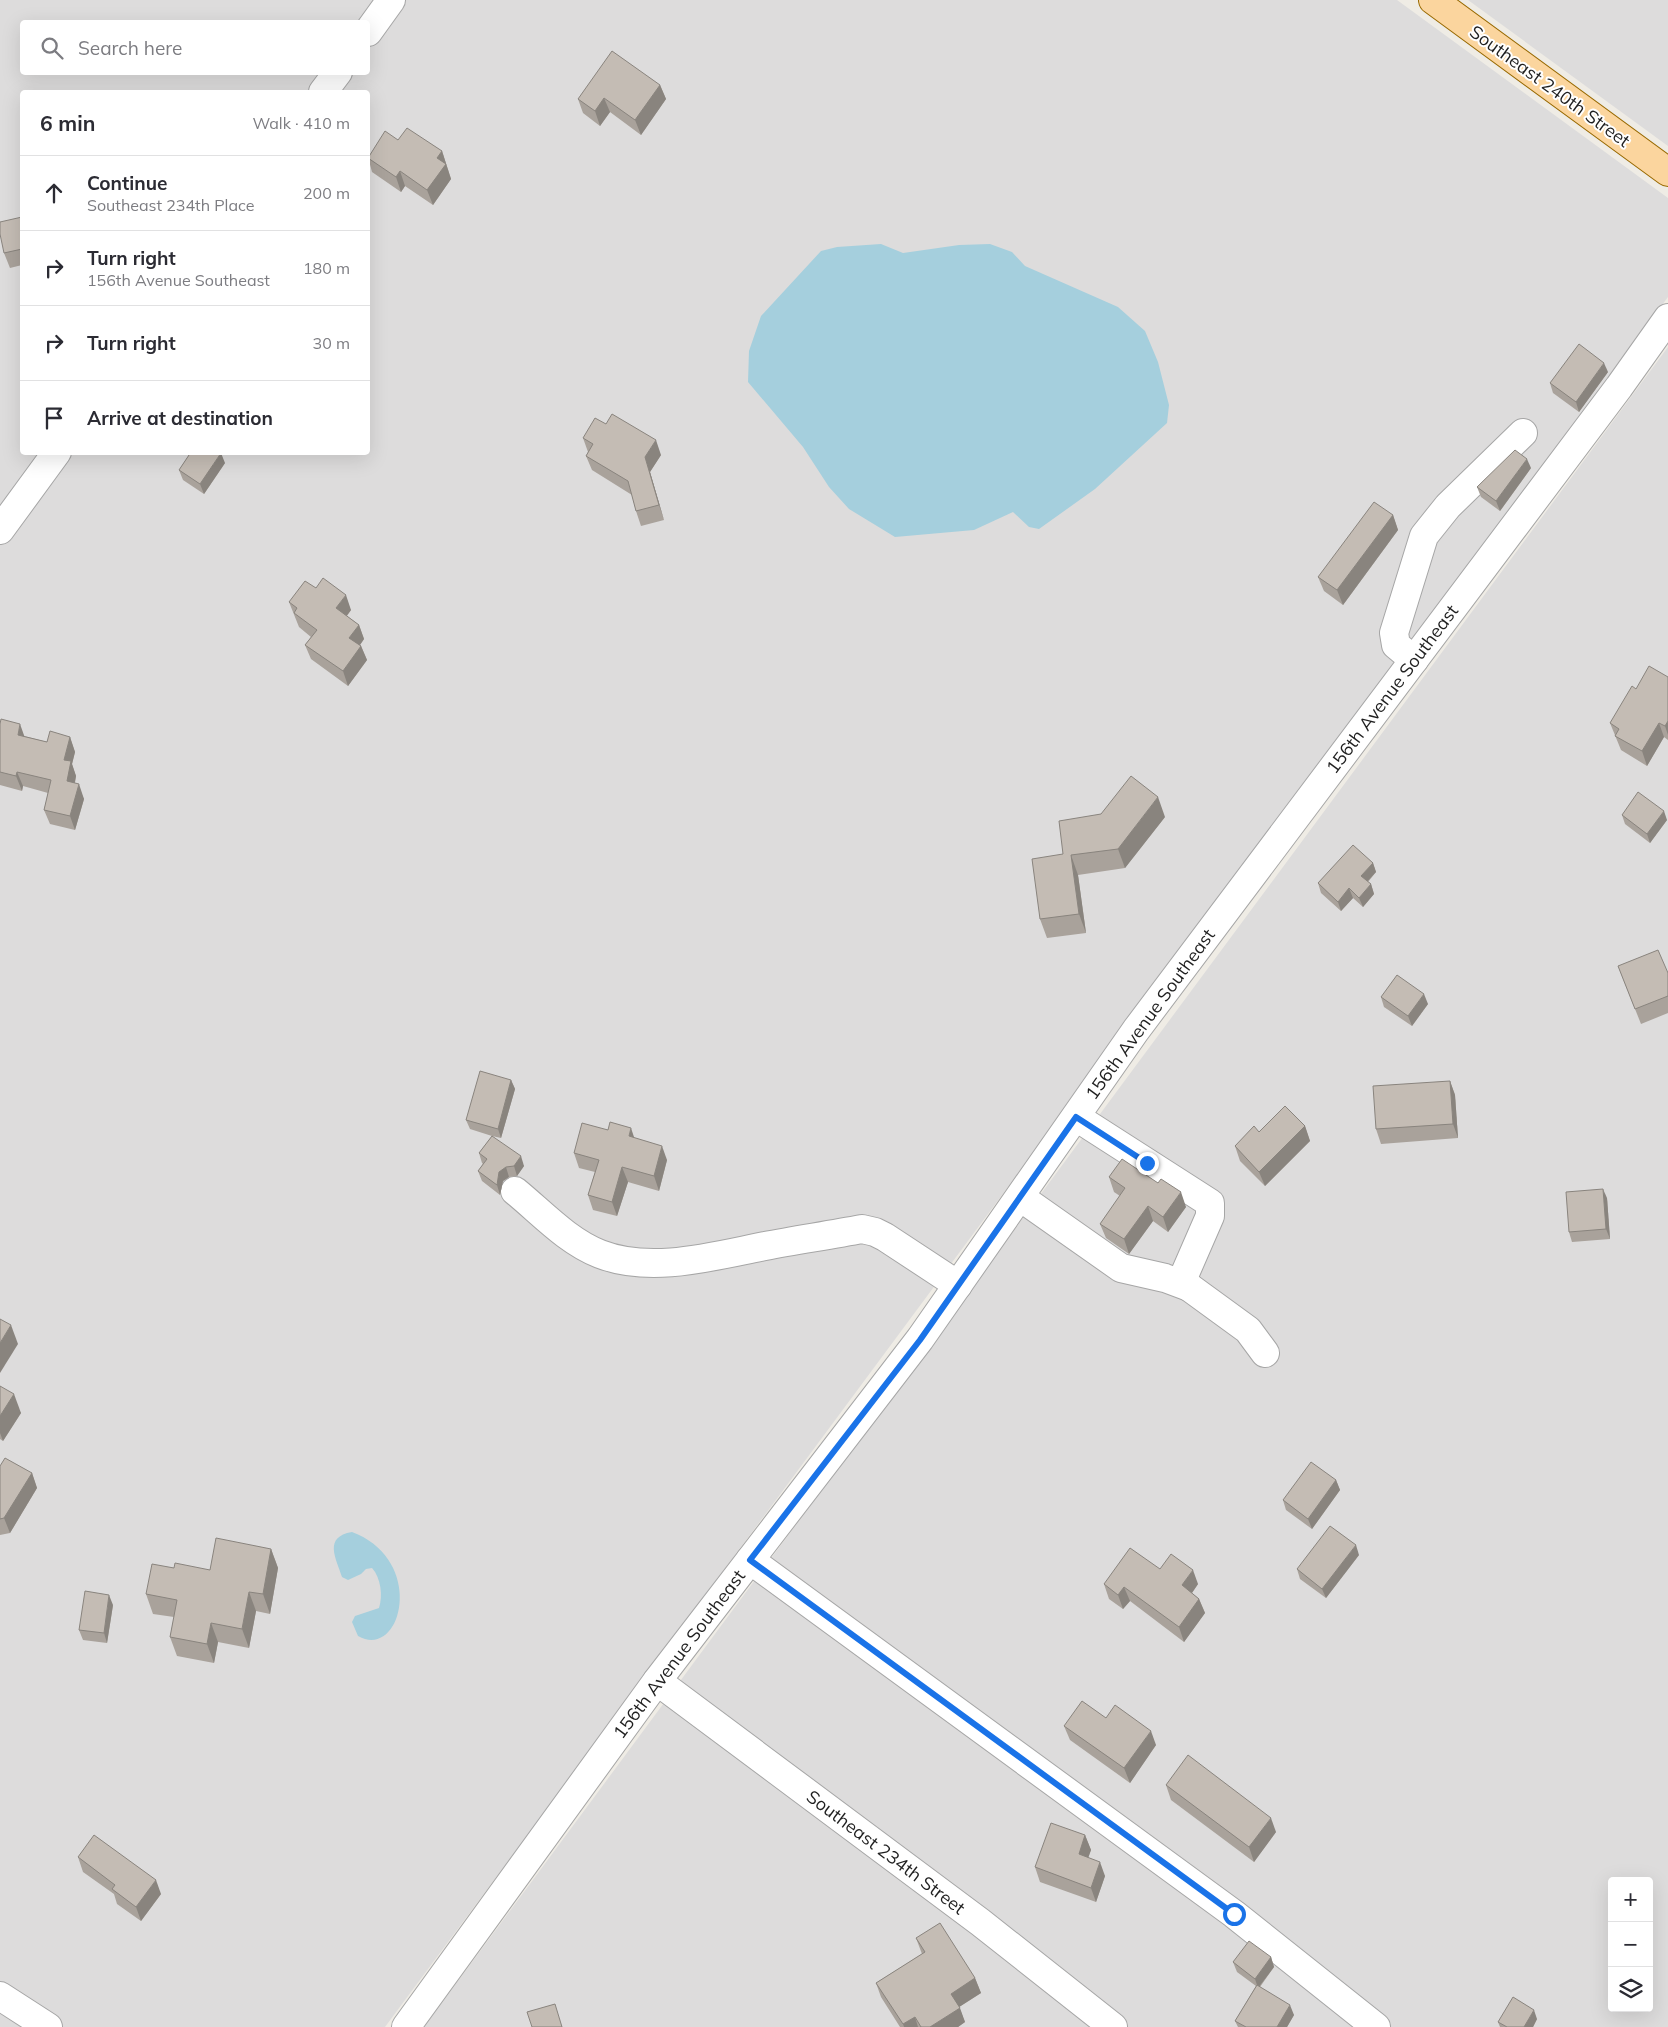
<!DOCTYPE html>
<html lang="en">
<head>
<meta charset="utf-8">
<style>
	body { margin:0; font-family:Mulish,sans-serif; background:#f2f2f3; color:#2b2b33 }
	.controls { position:absolute; right:15px; bottom:15px; display:grid; overflow:hidden; border-radius:5px; box-shadow:0 5px 20px #0002 }
	.controls button { width:45px; height:45px; display:grid; place-items:center; padding:0; border:0; border-bottom:1px solid #e1e1e2; background:#fff; color:#2b2b33; font:25px sans-serif }
	.stop { position:absolute; width:15px; height:15px; margin:-11px; border:4px solid #1a73e8; border-radius:50%; background:#fff }
	.stop.end { background:#1a73e8; border-color:#fff; box-shadow:0 1px 5px #0008 }
	.list { margin:0; padding:0; list-style:none }
	h2 { display:flex; justify-content:space-between; align-items:center; height:65px; margin:0; padding:0 20px; font-size:21px }
	h2 small { font-size:16px; font-weight:400; color:#7c7c81 }
	.list li { display:grid; grid-template-columns:32px 1fr auto; gap:15px; align-items:center; box-sizing:border-box; height:75px; padding:0 20px; border-top:1px solid #e1e1e2 }
	.list b { display:block; font-size:19px; white-space:nowrap }
	.list p { margin:0; font-size:16px; white-space:nowrap; color:#7c7c81 }
	.list em { font-size:16px; font-style:normal; color:#7c7c81 }
	.icon { flex:none; width:28px; height:28px; fill:none; stroke:currentColor; stroke-width:2; stroke-linecap:round; stroke-linejoin:round }
	.map { position:relative; flex:none; width:1668px; height:2027px; overflow:hidden }
	.search { position:absolute; background:#fff; box-shadow:0 5px 20px #0002; left:20px; top:20px; width:350px; height:55px; display:flex; align-items:center; gap:12px; box-sizing:border-box; padding:0 18px; border-radius:5px; color:#7c7c81; font-size:19px }
	.panel { position:absolute; background:#fff; box-shadow:0 5px 20px #0002; left:20px; top:90px; width:350px; height:365px; border-radius:5px }
	.map>svg:first-child { display:block }
</style>
</head>
<body>
<div class="map">
<svg width="1668" height="2027" viewBox="0 0 1668 2027">
	<rect width="100%" height="100%" fill="#efece5"/>
	<g fill="#dddcdc" fill-rule="evenodd">
		<path d="M 0,0 L 1397,0 L 1668,198 L 1668,297 L 385,2027 L 0,2027 ZM 22,22 L 368,22 L 368,72 L 22,72 ZM 22,92 L 368,92 L 368,452 L 22,452 Z"/>
		<polygon points="1468,0 1668,0 1668,146"/>
		<path d="M 1668,347 L 1668,2027 L 424,2027 ZM 1612,1881 L 1649,1881 L 1649,2008 L 1612,2008 Z"/>
	</g>
	<g fill="#a5cfdd">
		<polygon points="881,244 903,253 959,245 990,244 1012,252 1025,266 1118,307 1145,331 1158,362 1169,405 1167,423 1095,489 1039,529 1029,527 1013,512 974,530 895,537 849,509 829,487 803,447 748,382 749,351 761,316 821,251 837,247"/>
		<path d="M 352,1532 C 427,1560 402,1661 358,1636 L 352,1622 L 355,1616 L 379,1608 C 383,1596 381,1578 372,1568 L 366,1569 L 361,1574 L 348,1580 L 342,1577 C 336,1558 323,1537 352,1532 Z"/>
	</g>
	<g fill="none" stroke-linecap="round" stroke-linejoin="round">
		<defs>
			<g id="minor">
				<polyline points="368,32 391,0"/>
				<polyline points="323,92 338,72"/>
				<polyline points="0,530 57,452"/>
				<polyline points="1414,660 1396,645 1394,633 1424,536 1448,506 1523,433"/>
				<polyline points="1076,1117 1210,1203 1210,1216 1183,1278 1189,1287 1248,1330 1265,1353"/>
				<path d="M 515,1191 C 542,1213 567,1241 600,1254 C 651,1274 714,1256 765,1246 C 797,1240 830,1235 862,1229 L 875,1232 L 885,1237 L 958,1285"/>
				<polyline points="1020,1197 1121,1268 1165,1278 1189,1287"/>
				<polyline points="750,1560 1234,1914 1376,2027"/>
				<polyline points="657,1681 980,1922 1113,2027"/>
				<polyline points="0,1996 48,2027"/>
				<polyline points="406,2027 657,1681 920,1339 1136,1030 1619,387 1668,318"/>
			</g>
			<polyline id="major" points="1433,0 1668,172"/>
		</defs>
		<use href="#minor" stroke="#a6a6a6" stroke-width="30"/>
		<use href="#major" stroke="#986901" stroke-width="30"/>
		<use href="#minor" stroke="#fff" stroke-width="28"/>
		<use href="#major" stroke="#fbd59e" stroke-width="28"/>
	</g>
	<g fill="#a9a29b">
		<polygon points="660,85 666,99 641,135 610,112 600,126 583,113 578,99"/>
		<polygon points="398,140 442,151 451,179 433,205 405,186 401,192 372,172 368,157"/>
		<polygon points="22,217 22,265 10,268 4,253"/>
		<polygon points="1608,372 1579,412 1553,393 1550,383"/>
		<polygon points="583,438 661,455 650,472 664,520 641,526 636,511 632,495 592,470 586,456 588,452"/>
		<polygon points="225,463 204,494 183,480 179,470"/>
		<polygon points="1531,468 1500,511 1481,497 1477,487"/>
		<polygon points="1393,515 1398,530 1343,605 1324,591 1318,577"/>
		<polygon points="316,588 351,610 347,616 359,625 364,639 360,645 361,646 367,660 348,686 311,659 305,645 311,637 299,627 289,602"/>
		<polygon points="1668,677 1668,740 1664,737 1647,766 1621,750 1610,723 1636,689"/>
		<polygon points="0,724 24,736 47,742 70,737 75,752 72,764 76,776 75,783 84,799 75,830 50,824 44,810 48,793 23,786 22,791 0,785"/>
		<polygon points="1622,815 1667,820 1650,843 1625,824"/>
		<polygon points="1165,817 1125,868 1078,875 1086,933 1047,938 1040,919 1063,854"/>
		<polygon points="1373,863 1376,872 1368,882 1371,884 1374,894 1363,907 1353,898 1341,911 1321,893 1318,883"/>
		<polygon points="1618,966 1668,973 1668,1013 1641,1024"/>
		<polygon points="1381,997 1428,1004 1412,1026 1384,1007"/>
		<polygon points="511,1080 515,1089 501,1138 492,1136 524,1166 517,1176 509,1177 503,1181 500,1195 482,1181 478,1171 483,1164 482,1163 479,1153 492,1136 470,1129 466,1120"/>
		<polygon points="1450,1081 1455,1095 1458,1138 1381,1144 1376,1129"/>
		<polygon points="1305,1126 1310,1141 1265,1186 1240,1161 1235,1146 1259,1132"/>
		<polygon points="635,1138 667,1160 659,1191 628,1182 617,1216 593,1210 588,1195 595,1172 579,1168 574,1153"/>
		<polygon points="1109,1177 1186,1207 1168,1232 1153,1221 1129,1254 1106,1238 1100,1224 1120,1196 1114,1192"/>
		<polygon points="1607,1198 1610,1239 1572,1242 1569,1232"/>
		<polygon points="0,1386 21,1413 3,1441 0,1439"/>
		<polygon points="0,1466 32,1473 37,1488 10,1533 0,1535"/>
		<polygon points="1336,1480 1340,1490 1312,1529 1286,1510 1283,1500"/>
		<polygon points="271,1549 278,1568 270,1614 256,1611 249,1648 218,1642 214,1663 177,1656 170,1637 174,1617 153,1614 146,1594 174,1568 210,1570"/>
		<polygon points="1359,1555 1326,1598 1300,1579 1297,1569"/>
		<polygon points="1160,1569 1198,1584 1192,1593 1199,1599 1205,1613 1184,1642 1130,1601 1123,1609 1109,1599 1104,1584"/>
		<polygon points="113,1605 107,1643 83,1640 79,1630"/>
		<polygon points="1106,1718 1156,1745 1130,1783 1070,1740 1064,1726"/>
		<polygon points="1166,1785 1276,1832 1254,1862 1171,1800"/>
		<polygon points="1085,1835 1091,1850 1088,1858 1105,1876 1096,1902 1040,1882 1035,1867"/>
		<polygon points="78,1857 161,1894 141,1921 117,1904 114,1894 83,1872"/>
		<polygon points="916,1938 975,1978 981,1993 959,2007 965,2022 958,2027 900,2027 881,1997 876,1983 922,1954"/>
		<polygon points="1271,1957 1274,1967 1260,1987 1294,2015 1287,2027 1238,2027 1235,2021 1256,1986 1237,1972 1233,1962"/>
		<polygon points="1537,2019 1533,2027 1500,2027 1498,2022"/>
	</g>
	<g fill="#89847e">
		<polygon points="660,85 666,99 641,135 635,120"/>
		<polygon points="604,98 610,112 600,126 595,111"/>
		<polygon points="442,151 451,179 433,205 427,190 437,158"/>
		<polygon points="400,171 405,186 401,192 396,177"/>
		<polygon points="1604,363 1608,372 1579,412 1576,402"/>
		<polygon points="656,440 661,455 650,472 664,520 659,505 645,457"/>
		<polygon points="221,453 225,463 204,494 200,484"/>
		<polygon points="1527,459 1531,468 1500,511 1496,501"/>
		<polygon points="1393,515 1398,530 1343,605 1337,590"/>
		<polygon points="346,595 351,610 341,623 336,608"/>
		<polygon points="359,625 364,639 355,652 349,638"/>
		<polygon points="361,646 367,660 348,686 343,671"/>
		<polygon points="1668,721 1668,735 1665,726"/>
		<polygon points="1659,723 1664,737 1647,766 1642,751"/>
		<polygon points="20,724 25,738 18,735"/>
		<polygon points="70,737 75,752 72,764 76,776 72,796 67,781 64,760"/>
		<polygon points="17,772 23,786 22,791 16,776"/>
		<polygon points="79,784 84,799 75,830 70,816"/>
		<polygon points="1158,797 1165,817 1125,868 1118,849"/>
		<polygon points="1664,811 1667,820 1650,843 1647,834"/>
		<polygon points="1071,855 1078,875 1086,933 1079,914"/>
		<polygon points="1373,863 1376,872 1364,885 1361,876"/>
		<polygon points="1371,884 1374,894 1363,907 1359,898"/>
		<polygon points="1349,888 1353,898 1341,911 1338,902"/>
		<polygon points="1424,994 1428,1004 1412,1026 1408,1016"/>
		<polygon points="511,1080 515,1089 501,1138 498,1129"/>
		<polygon points="1450,1081 1455,1095 1458,1138 1453,1124"/>
		<polygon points="1305,1126 1310,1141 1265,1186 1259,1172"/>
		<polygon points="631,1128 636,1143 629,1136"/>
		<polygon points="662,1146 667,1160 659,1191 654,1176"/>
		<polygon points="521,1156 524,1166 517,1176 514,1166"/>
		<polygon points="506,1167 509,1177 503,1181 500,1195 497,1185 499,1172"/>
		<polygon points="622,1167 628,1182 617,1216 612,1202"/>
		<polygon points="1603,1189 1607,1198 1610,1239 1606,1229"/>
		<polygon points="1181,1192 1186,1207 1168,1232 1163,1217"/>
		<polygon points="1148,1206 1153,1221 1129,1254 1124,1239"/>
		<polygon points="11,1325 18,1344 0,1373 0,1343"/>
		<polygon points="14,1394 21,1413 3,1441 0,1433 0,1416"/>
		<polygon points="32,1473 37,1488 10,1533 4,1518"/>
		<polygon points="1336,1480 1340,1490 1312,1529 1308,1519"/>
		<polygon points="1356,1545 1359,1555 1326,1598 1322,1589"/>
		<polygon points="271,1549 278,1568 270,1614 263,1594"/>
		<polygon points="1193,1570 1198,1584 1187,1600 1182,1585"/>
		<polygon points="1124,1587 1130,1601 1123,1609 1118,1595"/>
		<polygon points="249,1592 256,1611 249,1648 242,1629"/>
		<polygon points="109,1595 113,1605 107,1643 104,1633"/>
		<polygon points="1199,1599 1205,1613 1184,1642 1179,1627"/>
		<polygon points="211,1623 218,1642 214,1663 207,1644"/>
		<polygon points="1151,1731 1156,1745 1130,1783 1124,1768"/>
		<polygon points="1271,1818 1276,1832 1254,1862 1249,1847"/>
		<polygon points="1085,1835 1091,1850 1084,1869 1079,1854"/>
		<polygon points="1100,1862 1105,1876 1096,1902 1091,1888"/>
		<polygon points="156,1880 161,1894 141,1921 136,1907"/>
		<polygon points="1271,1957 1274,1967 1258,1988 1255,1979"/>
		<polygon points="975,1978 981,1993 956,2009 951,1994"/>
		<polygon points="1290,2005 1294,2015 1287,2027 1277,2027"/>
		<polygon points="960,2008 965,2022 958,2027 930,2027"/>
		<polygon points="1534,2010 1537,2019 1533,2027 1524,2027"/>
		<polygon points="915,2017 918,2027 904,2027 903,2024"/>
	</g>
	<g fill="#c4bcb4" stroke="#89847e">
		<polygon points="612,51 660,85 635,120 604,98 595,111 578,99"/>
		<polygon points="407,128 442,151 437,158 446,164 427,190 400,171 396,177 368,158 385,131 398,140"/>
		<polygon points="22,217 22,249 4,253 0,234 0,222"/>
		<polygon points="1579,344 1604,363 1576,402 1550,383"/>
		<polygon points="612,414 656,440 645,457 659,505 636,511 628,481 586,456 593,444 583,438 595,418 606,424"/>
		<polygon points="1515,450 1527,459 1496,501 1477,487"/>
		<polygon points="191,452 221,453 200,484 179,470"/>
		<polygon points="1374,502 1393,515 1337,590 1318,577"/>
		<polygon points="323,578 346,595 336,608 359,625 349,638 361,646 343,671 305,645 317,630 294,613 297,608 289,602 305,581 316,588"/>
		<polygon points="1649,666 1668,677 1668,721 1665,726 1659,723 1642,751 1615,736 1619,729 1610,723 1632,686 1636,689"/>
		<polygon points="1,719 20,724 18,735 47,742 50,731 70,737 64,760 71,761 67,781 79,784 70,816 44,810 51,780 17,772 16,776 0,772 0,724"/>
		<polygon points="1131,776 1158,797 1118,849 1071,855 1079,914 1040,919 1032,859 1063,854 1059,821 1101,814"/>
		<polygon points="1638,792 1664,811 1647,834 1622,815"/>
		<polygon points="1353,845 1373,863 1361,876 1371,884 1359,898 1349,888 1338,902 1318,883"/>
		<polygon points="1658,950 1668,973 1668,996 1635,1009 1618,966"/>
		<polygon points="1397,975 1424,994 1408,1016 1381,997"/>
		<polygon points="480,1071 511,1080 498,1129 466,1120"/>
		<polygon points="1450,1081 1453,1124 1376,1129 1373,1086"/>
		<polygon points="1285,1106 1305,1126 1259,1172 1235,1146 1254,1126 1259,1132"/>
		<polygon points="610,1122 631,1128 629,1136 662,1146 654,1176 622,1167 612,1202 588,1195 599,1160 574,1153 582,1123 608,1130"/>
		<polygon points="492,1136 521,1156 514,1166 506,1167 499,1172 497,1185 478,1171 487,1159 479,1153"/>
		<polygon points="1122,1159 1158,1183 1161,1179 1181,1192 1163,1217 1148,1206 1124,1239 1100,1224 1125,1188 1109,1177"/>
		<polygon points="1603,1189 1606,1229 1569,1232 1566,1192"/>
		<polygon points="0,1319 11,1325 0,1343"/>
		<polygon points="0,1386 14,1394 0,1416"/>
		<polygon points="5,1458 32,1473 4,1518 0,1519 0,1466"/>
		<polygon points="1311,1462 1336,1480 1308,1519 1283,1500"/>
		<polygon points="1330,1526 1356,1545 1322,1589 1297,1569"/>
		<polygon points="216,1538 271,1549 263,1594 249,1592 242,1629 211,1623 207,1644 170,1637 177,1600 146,1594 152,1564 174,1568 175,1563 210,1570"/>
		<polygon points="1130,1548 1160,1569 1171,1554 1193,1570 1182,1585 1199,1599 1179,1627 1124,1587 1118,1595 1104,1584"/>
		<polygon points="85,1591 109,1595 104,1633 79,1630"/>
		<polygon points="1082,1701 1106,1718 1115,1705 1151,1731 1124,1768 1064,1726"/>
		<polygon points="1188,1755 1271,1818 1249,1847 1166,1785"/>
		<polygon points="1051,1823 1085,1835 1079,1854 1100,1862 1091,1888 1035,1867"/>
		<polygon points="94,1835 156,1880 136,1907 112,1889 115,1885 78,1857"/>
		<polygon points="940,1923 975,1978 951,1994 960,2008 930,2027 921,2027 915,2017 903,2024 876,1983 925,1952 916,1938"/>
		<polygon points="1249,1941 1271,1957 1255,1979 1233,1962"/>
		<polygon points="1257,1985 1290,2005 1277,2027 1246,2027 1235,2021"/>
		<polygon points="1513,1997 1534,2010 1524,2027 1507,2027 1498,2022"/>
		<polygon points="555,2004 562,2027 532,2027 527,2012"/>
	</g>
	<g fill="none" stroke-linecap="round" stroke-linejoin="round">
		<polyline stroke="#1a73e8" stroke-width="6" points="1147,1163 1076,1117 920,1340 750,1560 1234,1914"/>
	</g>
	<g text-anchor="middle" dominant-baseline="central" stroke-width="4" stroke-linejoin="round" paint-order="stroke">
		<g font-size="18" fill="#1f1f1f" stroke="#fff">
			<text transform="translate(1550 86) rotate(36)">Southeast 240th Street</text>
			<text transform="translate(1392 689) rotate(-53)">156th Avenue Southeast</text>
			<text transform="translate(1150 1014) rotate(-54)">156th Avenue Southeast</text>
			<text transform="translate(679 1654) rotate(-53)">156th Avenue Southeast</text>
			<text transform="translate(886 1852) rotate(37)">Southeast 234th Street</text>
		</g>
	</g>
</svg>
<div class="controls">
<button>+</button>
<button>−</button>
<button><svg class="icon" aria-label="layers" viewBox="0 0 24 24"><path d="M12 4l9 5-9 5-9-5zM3 14l9 5 9-5"/></svg></button>
</div>
<div class="stop" style="left:1234px;top:1914px"></div>
<div class="stop end" style="left:1147px;top:1163px"></div>
<div class="search"><svg class="icon" aria-label="search" viewBox="0 0 24 24"><circle cx="10" cy="10" r="6"/><path d="M15 15l6 6"/></svg>Search here</div>
<section class="panel">
<h2>6 min<small>Walk · 410 m</small></h2>
<ul class="list">
<li><svg class="icon" aria-label="ahead" viewBox="0 0 24 24"><path d="M12 20V5M6 11l6-6 6 6"/></svg><div><b>Continue</b><p>Southeast 234th Place</p></div><em>200 m</em></li>
<li><svg class="icon" aria-label="right" viewBox="0 0 24 24"><path d="M7 20v-9h11M14 6l5 5-5 5"/></svg><div><b>Turn right</b><p>156th Avenue Southeast</p></div><em>180 m</em></li>
<li><svg class="icon" aria-label="right" viewBox="0 0 24 24"><path d="M7 20v-9h11M14 6l5 5-5 5"/></svg><div><b>Turn right</b></div><em>30 m</em></li>
<li><svg class="icon" aria-label="arrive" viewBox="0 0 24 24"><path d="M6 21V4h12l-3 4 3 4H6"/></svg><div><b>Arrive at destination</b></div></li>
</ul>
</section>
</div>
</body>
</html>
